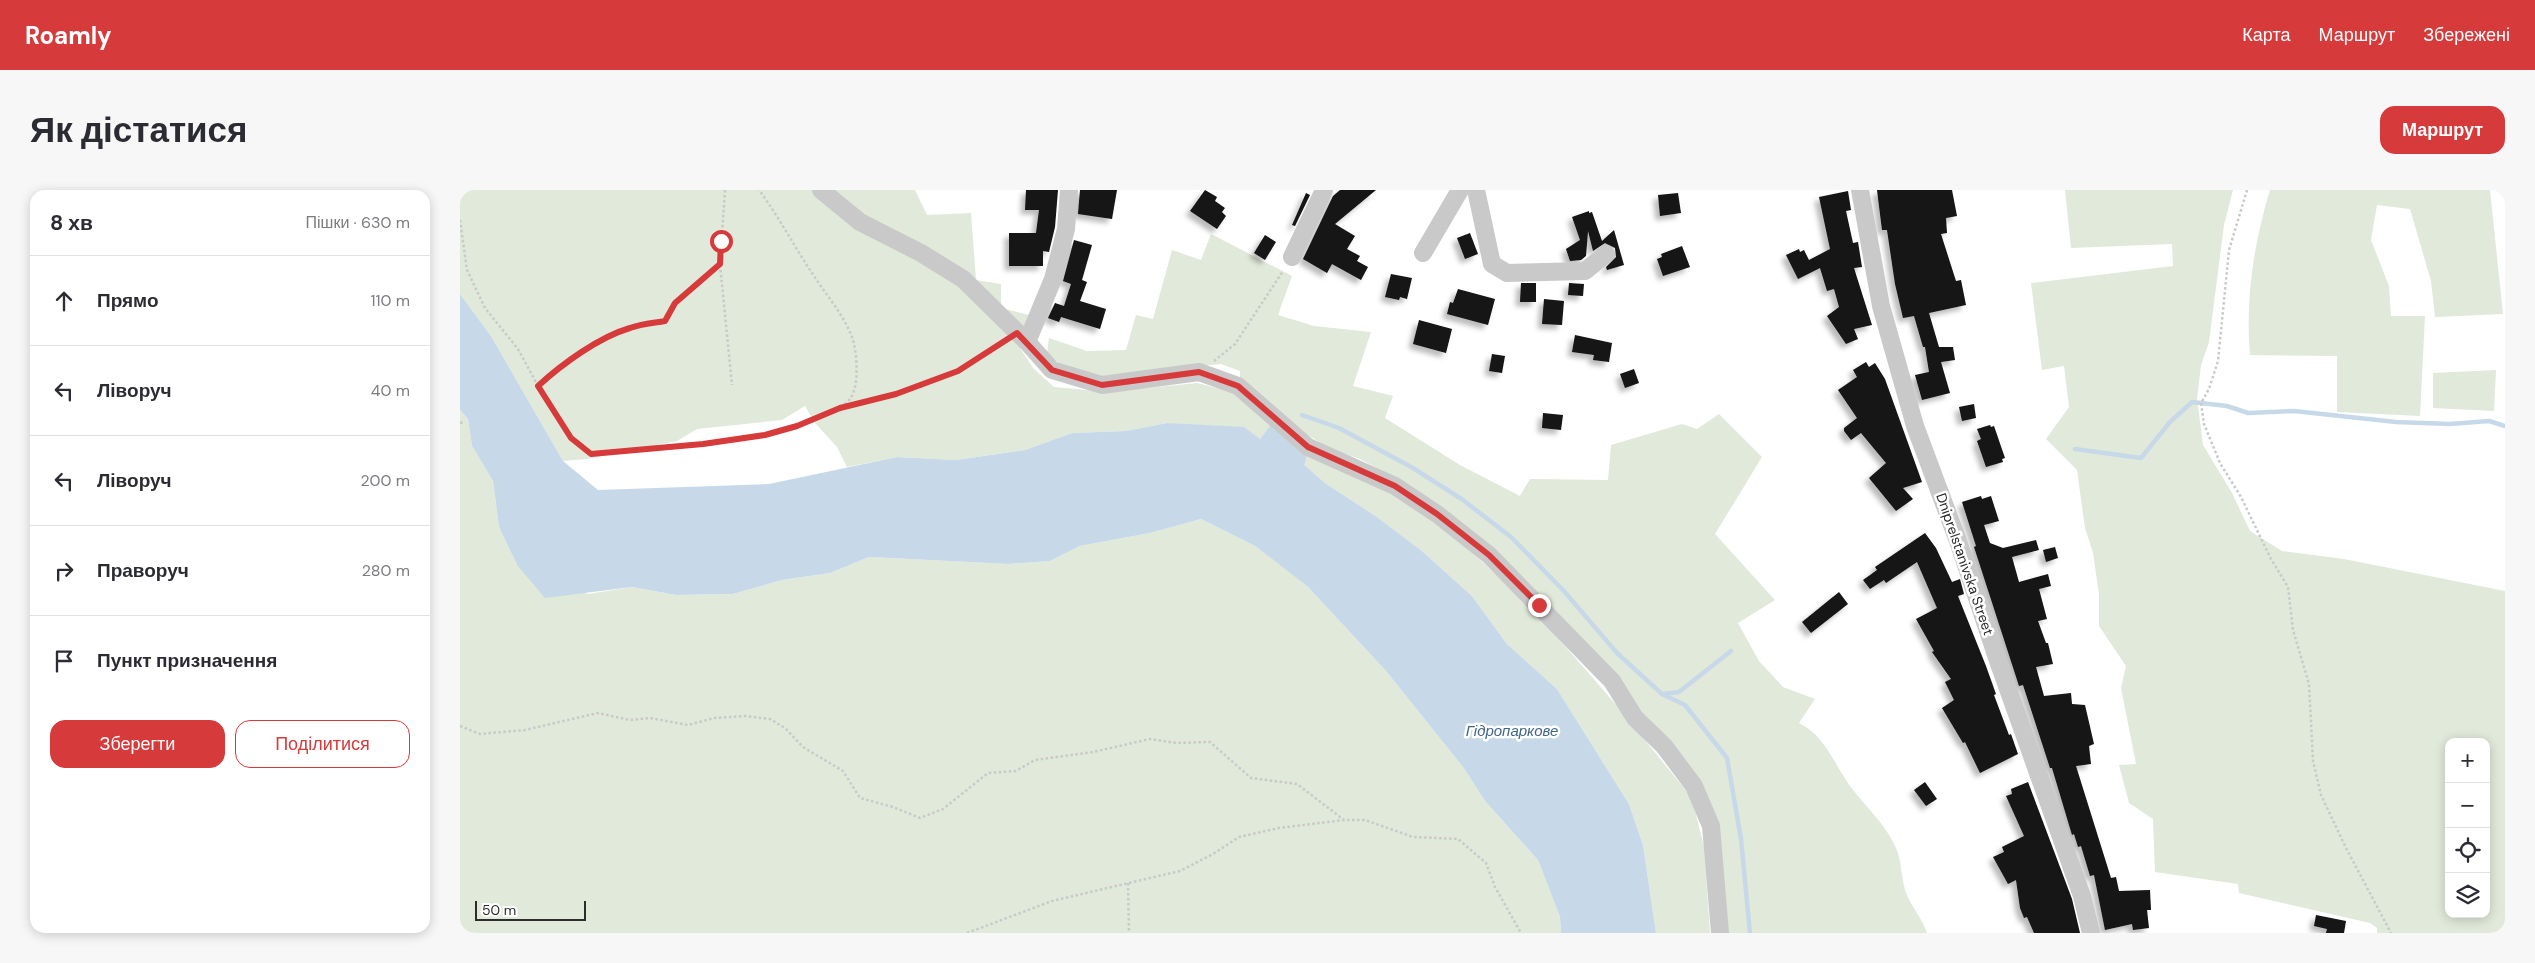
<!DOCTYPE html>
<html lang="uk">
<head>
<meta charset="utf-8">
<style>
	body { margin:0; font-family:"DM Sans",sans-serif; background:#f7f7f7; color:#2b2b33 }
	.controls { position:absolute; right:15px; bottom:15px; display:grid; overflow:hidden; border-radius:10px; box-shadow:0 2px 12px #0003 }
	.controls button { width:45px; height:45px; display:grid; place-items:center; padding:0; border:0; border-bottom:1px solid #e1e1e2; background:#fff; color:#2b2b33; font:25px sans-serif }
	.scale { position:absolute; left:15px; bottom:12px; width:111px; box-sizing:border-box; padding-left:5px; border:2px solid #2c2c2c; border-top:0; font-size:14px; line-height:18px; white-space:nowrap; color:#2c2c2c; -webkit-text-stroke:4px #fff; paint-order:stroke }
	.stop { position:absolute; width:15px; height:15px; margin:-11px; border:4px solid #d73a3b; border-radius:50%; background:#fff }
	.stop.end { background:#d73a3b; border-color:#fff; box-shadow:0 1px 5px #0008 }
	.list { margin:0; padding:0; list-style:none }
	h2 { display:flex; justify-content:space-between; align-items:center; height:65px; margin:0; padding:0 20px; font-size:21px }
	h2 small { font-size:16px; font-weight:400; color:#7c7c81 }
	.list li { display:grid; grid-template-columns:32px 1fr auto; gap:15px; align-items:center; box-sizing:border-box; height:90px; padding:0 20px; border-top:1px solid #e1e1e2 }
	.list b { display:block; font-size:19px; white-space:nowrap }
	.list em { font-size:16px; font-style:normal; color:#7c7c81 }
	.actions { display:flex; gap:10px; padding:15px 20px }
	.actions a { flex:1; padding:11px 0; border:1px solid #d73a3b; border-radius:15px; text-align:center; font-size:18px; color:#d73a3b }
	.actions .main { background:#d73a3b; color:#fff }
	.icon { flex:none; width:28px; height:28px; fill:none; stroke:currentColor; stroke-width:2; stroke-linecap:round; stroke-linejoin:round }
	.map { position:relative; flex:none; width:2045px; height:743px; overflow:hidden; border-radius:15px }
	header { display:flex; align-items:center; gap:30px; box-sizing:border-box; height:70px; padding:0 25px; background:#d73a3b; color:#fff }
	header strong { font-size:24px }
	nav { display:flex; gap:28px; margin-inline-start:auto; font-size:18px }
	.intro { display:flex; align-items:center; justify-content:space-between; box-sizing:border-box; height:120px; padding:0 30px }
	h1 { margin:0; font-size:35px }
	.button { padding:12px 22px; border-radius:15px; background:#d73a3b; color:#fff; font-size:18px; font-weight:700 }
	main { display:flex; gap:30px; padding:0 30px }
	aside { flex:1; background:#fff; border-radius:15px; box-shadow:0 2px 12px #0003 }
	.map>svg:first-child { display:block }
</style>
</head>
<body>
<header>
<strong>Roamly</strong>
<nav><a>Карта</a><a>Маршрут</a><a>Збережені</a></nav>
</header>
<div class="intro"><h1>Як дістатися</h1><a class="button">Маршрут</a></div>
<main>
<aside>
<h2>8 хв<small>Пішки · 630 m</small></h2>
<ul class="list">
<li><svg class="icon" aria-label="ahead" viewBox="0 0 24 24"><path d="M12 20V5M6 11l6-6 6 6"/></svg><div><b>Прямо</b></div><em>110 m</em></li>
<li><svg class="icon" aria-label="left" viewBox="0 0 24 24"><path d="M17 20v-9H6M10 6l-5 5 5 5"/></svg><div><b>Ліворуч</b></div><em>40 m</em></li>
<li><svg class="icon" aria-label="left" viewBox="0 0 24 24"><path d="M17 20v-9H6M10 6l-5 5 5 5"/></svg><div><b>Ліворуч</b></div><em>200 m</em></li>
<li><svg class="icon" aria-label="right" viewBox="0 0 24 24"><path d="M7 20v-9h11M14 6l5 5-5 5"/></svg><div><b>Праворуч</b></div><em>280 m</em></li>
<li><svg class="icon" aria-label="arrive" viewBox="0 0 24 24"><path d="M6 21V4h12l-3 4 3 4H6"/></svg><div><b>Пункт призначення</b></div></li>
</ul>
<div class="actions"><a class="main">Зберегти</a><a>Поділитися</a></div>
</aside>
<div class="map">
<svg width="2045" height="743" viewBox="0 0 2045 743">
	<defs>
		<filter id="shadow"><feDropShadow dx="-4.5" dy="4.5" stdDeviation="2.5" flood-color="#0004"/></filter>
	</defs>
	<rect width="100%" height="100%" fill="#fff"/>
	<g fill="#e1e9da" fill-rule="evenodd">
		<polygon points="0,0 455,0 467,25 511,23 516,90 541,94 541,118 573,126 560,158 573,178 594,197 648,202 737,193 776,203 811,234 800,249 707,233 666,241 612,243 565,260 496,270 437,267 387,277 377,257 356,234 345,216 322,230 237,239 217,251 127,269 103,271 31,146 0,104"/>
		<path d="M 1605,0 L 1773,0 L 1764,35 L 1749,152 L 1741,175 L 1737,209 L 1743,255 L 1772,303 L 1790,341 L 1822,361 L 1884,369 L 2045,401 L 2045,743 L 1917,743 L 1917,738 L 1910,733 L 1779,703 L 1778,694 L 1695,682 L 1693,629 L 1669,613 L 1659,575 L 1676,574 L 1661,498 L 1666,476 L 1639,436 L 1639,404 L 1633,363 L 1625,338 L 1617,280 L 1586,249 L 1609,217 L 1604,176 L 1582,180 L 1571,93 L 1713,76 L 1712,54 L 1611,58 ZM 1989,552 L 2026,552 L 2026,724 L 1989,724 Z"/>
		<path d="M 1810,0 L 2030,0 L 2043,124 L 1975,127 L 1971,91 L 1950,19 L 1917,15 L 1911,50 L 1929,96 L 1931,126 L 1965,126 L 1960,226 L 1877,222 L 1877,166 L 1790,165 C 1785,110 1794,52 1810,0 Z"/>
		<path d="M 751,44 L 832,86 L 818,125 L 854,136 L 911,142 L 893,196 L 933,206 L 925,228 L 1000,275 L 1060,306 L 1070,289 L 1148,290 L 1151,255 L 1222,234 L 1237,239 L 1259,224 L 1302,267 L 1255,344 L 1315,410 L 1278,433 L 1299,471 L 1323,497 L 1355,509 L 1339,533 C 1366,546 1375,577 1393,600 C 1408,619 1426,635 1436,658 C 1442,672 1441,688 1446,703 C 1451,716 1462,728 1467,743 L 1266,743 L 1256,637 L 1177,524 L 1162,495 L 934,287 L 898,268 L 873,261 L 843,242 L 780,192 L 780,181 L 761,174 L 643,186 L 603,176 L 587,164 L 589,148 L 627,161 L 666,160 L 676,125 L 693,129 L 712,60 L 741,70 Z"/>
		<polygon points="2036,180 2034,221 1973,218 1973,183"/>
		<polygon points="0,220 8,229 12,256 33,291 39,337 57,375 128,404 172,397 216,405 273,404 322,390 370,383 409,367 548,374 590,371 620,356 690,343 741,329 795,356 848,397 926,481 1003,577 1025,611 1078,670 1100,727 1101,743 0,743"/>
		<polygon points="848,263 940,307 1011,361 1077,424 1158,517 1232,608 1244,657 1250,743 1196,743 1183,655 1169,614 1097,499 1047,454 1012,406 962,361 917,327 865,293 843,275"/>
	</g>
	<polygon fill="#c7d9e8" points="0,104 31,146 103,271 138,300 309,294 437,267 496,270 565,260 612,243 666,241 707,233 784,237 800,249 811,234 848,263 844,275 865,293 917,327 962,361 1012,406 1047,454 1097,499 1169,614 1183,655 1196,743 1101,743 1100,727 1078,670 1025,611 1003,577 926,481 848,397 795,356 741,329 690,343 620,356 590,371 548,374 409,367 370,383 322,390 273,404 216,405 172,397 85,408 57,375 39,337 33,291 12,256 8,229 0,220"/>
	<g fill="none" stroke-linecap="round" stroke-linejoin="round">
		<g stroke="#c7d9e8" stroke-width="4.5">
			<polyline points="842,225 879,238 953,278 1003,310 1051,347 1103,400 1157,463 1202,504 1225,515 1267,568 1281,649 1290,743"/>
			<polyline points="1615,259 1681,268 1710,232 1732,212 1767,216 1788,223 1834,221 1936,232 1990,234 2029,231 2045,236"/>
			<polyline points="1202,504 1219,502 1271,461"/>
		</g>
	</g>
	<g fill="#131313" filter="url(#shadow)">
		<polygon points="566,0 598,0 595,37 589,62 583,61 583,76 549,76 549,43 576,43 579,20 565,20"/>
		<polygon points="620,0 657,0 652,29 618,24"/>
		<polygon points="745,0 757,7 755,11 765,18 762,22 766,26 757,39 730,21"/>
		<polygon points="880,0 916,0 875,34 895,46 887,59 900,66 897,71 908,77 901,90 872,74 867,83 843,69 873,6"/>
		<polygon points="1417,0 1492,0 1497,26 1486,28 1487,43 1481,44 1496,91 1501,90 1506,115 1469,123 1479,157 1493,157 1495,170 1481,172 1490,203 1462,210 1455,185 1469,182 1465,157 1463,157 1454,126 1443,128 1435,94 1427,40 1422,40"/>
		<polygon points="1388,1 1391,20 1386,21 1393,53 1398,52 1402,77 1394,78 1412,135 1394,139 1398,149 1386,154 1367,126 1379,117 1374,99 1367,101 1360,78 1338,89 1326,65 1339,59 1340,62 1344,60 1349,70 1370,59 1359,7"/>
		<polygon points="846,3 850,5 835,36 832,35"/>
		<polygon points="1218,3 1221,23 1200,26 1198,5"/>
		<polygon points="1129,21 1129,23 1132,22 1142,51 1154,40 1164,75 1147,80 1146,77 1156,67 1155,58 1145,53 1133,61 1128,41 1126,66 1121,70 1110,71 1106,59 1120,50 1112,27"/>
		<polygon points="1010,43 1018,64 1005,69 997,48"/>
		<polygon points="805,45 816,52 805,70 794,63"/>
		<polygon points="614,50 632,55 622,90 627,92 620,111 646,119 640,139 601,127 599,132 588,128 595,113 604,116 611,94 603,91"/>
		<polygon points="1222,56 1230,77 1203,86 1197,69 1202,67 1201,64"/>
		<polygon points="931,84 952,88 947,109 940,107 939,110 925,107"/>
		<polygon points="1061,93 1076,93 1076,112 1060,112"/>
		<polygon points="1109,93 1124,94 1123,106 1108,105"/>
		<polygon points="998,99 1035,109 1028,135 987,124 990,112 993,113"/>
		<polygon points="1084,109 1104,111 1102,135 1082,134"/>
		<polygon points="959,130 992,139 986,163 953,154"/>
		<polygon points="1115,145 1152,153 1149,172 1133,170 1134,165 1112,162"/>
		<polygon points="1032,164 1045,166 1042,183 1029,181"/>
		<polygon points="1406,172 1409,177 1415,173 1425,189 1462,292 1443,298 1453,309 1436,321 1409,288 1426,273 1401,243 1391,250 1384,241 1384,238 1397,228 1378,200 1397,187 1393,180"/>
		<polygon points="1174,179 1179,193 1165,198 1160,184"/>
		<polygon points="1514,214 1516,228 1502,231 1499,217"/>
		<polygon points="1083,223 1103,225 1101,240 1082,238"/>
		<polygon points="1530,235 1531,237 1534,236 1545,268 1542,269 1543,272 1526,277 1517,251 1521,249 1517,239"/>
		<polygon points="1521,306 1522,309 1531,306 1539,331 1524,335 1530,353 1543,358 1576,350 1579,360 1552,367 1559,392 1588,384 1591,396 1579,399 1587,429 1578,431 1586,453 1588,453 1593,474 1576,477 1584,506 1611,503 1612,514 1625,515 1634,554 1629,556 1631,574 1616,576 1651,688 1656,687 1659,701 1690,700 1691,720 1687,720 1689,738 1673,740 1672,734 1645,740 1634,685 1630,686 1621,656 1618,657 1614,644 1612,645 1592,578 1590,578 1563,495 1559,496 1514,357 1516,356 1502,312"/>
		<polygon points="1465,343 1476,358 1492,392 1500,389 1504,404 1498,406 1526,476 1536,504 1534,505 1549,545 1551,544 1558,564 1520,583 1505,552 1503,553 1482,518 1494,510 1485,492 1491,489 1472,462 1474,461 1456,429 1477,418 1457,372 1426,393 1424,390 1410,399 1403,390 1417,380 1415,377"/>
		<polygon points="1595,357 1598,368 1586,372 1583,360"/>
		<polygon points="1379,402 1388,414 1351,443 1342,432"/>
		<polygon points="1465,592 1477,609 1466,616 1454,600"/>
		<polygon points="1568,592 1612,709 1620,743 1574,743 1567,727 1564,728 1560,718 1556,690 1548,694 1533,667 1544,662 1542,657 1564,646 1546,606 1552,604 1551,599"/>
		<polygon points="1856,725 1886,731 1884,743 1866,743 1867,739 1854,736"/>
	</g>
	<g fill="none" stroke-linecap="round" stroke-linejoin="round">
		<g stroke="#c9c9c9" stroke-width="2.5" stroke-dasharray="2.5 2.5" stroke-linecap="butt">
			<polyline points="265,0 260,74 272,195"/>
			<polyline points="1787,0 1769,60 1758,171 1749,199 1741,213 1744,234 1760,273 1781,307 1811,369 1828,397 1833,440 1849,494 1853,571 1861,605 1886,658 1931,743"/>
			<path d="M 0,30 L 7,80 L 25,118 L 58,159 L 78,196 L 111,248 L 131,264 C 208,256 289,257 361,226 C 371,222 383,218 390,209 C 400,196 397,161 392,147 C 383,124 367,106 354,86 C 335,58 319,27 299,0"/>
			<polyline points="754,171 775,154 823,81"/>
			<path d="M 78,196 C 101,174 139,147 170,138 C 181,134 194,133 205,131 L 215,113 L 260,74"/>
			<polyline points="381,217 436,204 498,181 543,152"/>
			<polyline points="0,233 3,232"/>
			<polyline points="0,536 20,544 65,540 138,523 170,530 190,528 228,535 254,528 285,526 310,529 325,538 343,557 383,581 400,608 433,617 460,628 483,619 528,583 556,581 575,570 633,562 690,549 716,553 750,552 791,588 837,594 884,630"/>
			<polyline points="668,693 669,743"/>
			<polyline points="507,743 592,711 720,681 753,664 779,647 819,638 884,630 905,630 953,647 998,649 1026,673 1035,697 1061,743"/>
		</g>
		<g stroke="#c9c9c9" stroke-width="18">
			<polyline points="361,0 400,32 461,63 503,89 567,152 592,180 642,195 739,182 778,196 848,257 935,296 977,324 1029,365 1152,491 1175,528 1204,556 1234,596 1251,636 1260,743"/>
			<polyline points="1016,0 1032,74 1047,83 1125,81 1146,64"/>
			<polyline points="1400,0 1421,116 1455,236 1498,351 1538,471 1622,706 1631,743"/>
			<polyline points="963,63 1000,0"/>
			<polyline points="832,67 864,0"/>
			<polyline points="567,152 593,89 606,39 609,0"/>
		</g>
	</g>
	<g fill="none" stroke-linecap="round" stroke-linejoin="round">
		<path stroke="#d73a3b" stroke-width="6" d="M 261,51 L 260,74 L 215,113 L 205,131 C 194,133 181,134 170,138 C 139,147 102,174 78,196 L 111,248 L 131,264 L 243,254 L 305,245 L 337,236 L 380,218 L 436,204 L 498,181 L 557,143 L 592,180 L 642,195 L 739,182 L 778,196 L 848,257 L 935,296 L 977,324 L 1029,365 L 1079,415"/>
	</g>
	<g text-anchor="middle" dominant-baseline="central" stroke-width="5" stroke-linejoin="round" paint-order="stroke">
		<g font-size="14" fill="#2c2c2c" stroke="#fff">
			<text transform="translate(1505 374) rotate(71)">Dniprelstanivska Street</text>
		</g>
		<g font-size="15" font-style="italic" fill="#416787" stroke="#fff">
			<text x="1052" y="541">Гідропаркове</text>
		</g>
	</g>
</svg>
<div class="controls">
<button>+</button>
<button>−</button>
<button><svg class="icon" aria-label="locate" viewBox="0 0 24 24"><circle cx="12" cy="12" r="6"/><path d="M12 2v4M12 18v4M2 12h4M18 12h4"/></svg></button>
<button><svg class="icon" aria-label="layers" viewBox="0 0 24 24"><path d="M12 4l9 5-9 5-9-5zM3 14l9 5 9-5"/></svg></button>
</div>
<div class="scale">50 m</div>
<div class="stop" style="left:261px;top:51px"></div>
<div class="stop end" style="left:1079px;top:415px"></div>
</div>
</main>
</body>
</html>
